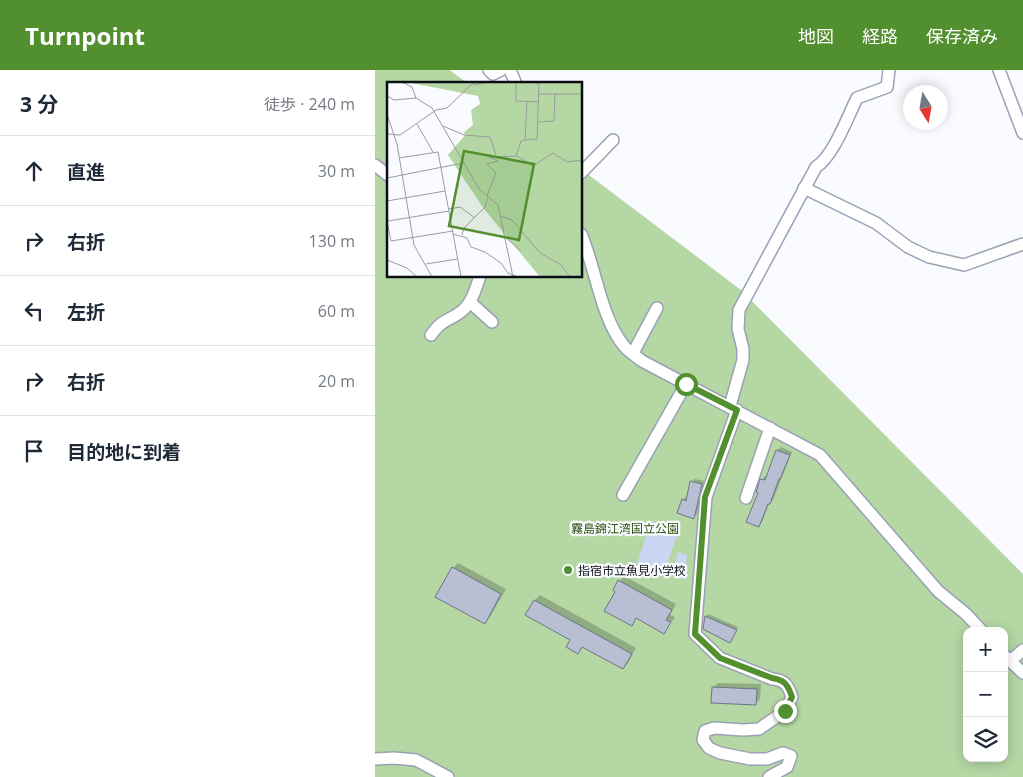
<!DOCTYPE html>
<html lang="ja">
<head>
<meta charset="utf-8">
<style>
	body { margin:0; font-family:"Open Sans","Noto Sans JP",sans-serif; background:#f6f6f7; color:#1f2937 }
	.controls { position:absolute; right:15px; bottom:15px; display:grid; overflow:hidden; border-radius:10px; box-shadow:0 2px 12px #0003 }
	.controls button { width:45px; height:45px; display:grid; place-items:center; padding:0; border:0; border-bottom:1px solid #e0e1e3; background:#fff; color:#1f2937; font:25px sans-serif }
	.compass { position:absolute; left:528px; top:15px; width:45px; height:45px; border-radius:50%; background:#fff; box-shadow:0 2px 12px #0003; rotate:169deg }
	.stop { position:absolute; width:15px; height:15px; margin:-11px; border:4px solid #528f2e; border-radius:50%; background:#fff }
	.stop.end { background:#528f2e; border-color:#fff; box-shadow:0 1px 5px #0008 }
	.list { margin:0; padding:0; list-style:none }
	h2 { display:flex; justify-content:space-between; align-items:center; height:65px; margin:0; padding:0 20px; font-size:21px }
	h2 small { font-size:16px; font-weight:400; color:#747a83 }
	.list li { display:grid; grid-template-columns:32px 1fr auto; gap:15px; align-items:center; box-sizing:border-box; height:70px; padding:0 20px; border-top:1px solid #e0e1e3 }
	.list b { display:block; font-size:19px; white-space:nowrap }
	.list em { font-size:16px; font-style:normal; color:#747a83 }
	.icon { flex:none; width:28px; height:28px; fill:none; stroke:currentColor; stroke-width:2; stroke-linecap:round; stroke-linejoin:round }
	.map { position:relative; flex:none; width:648px; height:707px; overflow:hidden }
	header { display:flex; align-items:center; gap:30px; box-sizing:border-box; height:70px; padding:0 25px; background:#528f2e; color:#fff }
	header strong { font-size:24px }
	nav { display:flex; gap:28px; margin-inline-start:auto; font-size:18px }
	main { display:flex }
	aside { flex:1; background:#fff }
	.map>svg:first-child { display:block }
</style>
</head>
<body>
<header>
<strong>Turnpoint</strong>
<nav><a>地図</a><a>経路</a><a>保存済み</a></nav>
</header>
<main>
<aside>
<h2>3 分<small>徒歩 · 240 m</small></h2>
<ul class="list">
<li><svg class="icon" aria-label="ahead" viewBox="0 0 24 24"><path d="M12 20V5M6 11l6-6 6 6"/></svg><div><b>直進</b></div><em>30 m</em></li>
<li><svg class="icon" aria-label="right" viewBox="0 0 24 24"><path d="M7 20v-9h11M14 6l5 5-5 5"/></svg><div><b>右折</b></div><em>130 m</em></li>
<li><svg class="icon" aria-label="left" viewBox="0 0 24 24"><path d="M17 20v-9H6M10 6l-5 5 5 5"/></svg><div><b>左折</b></div><em>60 m</em></li>
<li><svg class="icon" aria-label="right" viewBox="0 0 24 24"><path d="M7 20v-9h11M14 6l5 5-5 5"/></svg><div><b>右折</b></div><em>20 m</em></li>
<li><svg class="icon" aria-label="arrive" viewBox="0 0 24 24"><path d="M6 21V4h12l-3 4 3 4H6"/></svg><div><b>目的地に到着</b></div></li>
</ul>
</aside>
<div class="map">
<svg width="648" height="707" viewBox="0 0 648 707">
	<rect width="100%" height="100%" fill="#f9fbff"/>
	<path fill="#b4d7a4" fill-rule="evenodd" d="M 0,0 L 75,0 L 93,14 L 14,14 L 14,206 L 206,206 L 206,99 L 366,220 L 648,504 L 648,707 L 0,707 ZM 592,561 L 629,561 L 629,688 L 592,688 Z"/>
	<g fill="#cad5f2">
		<polygon points="276,451 304,460 289,503 262,494"/>
		<polygon points="303,482 312,485 310,510 296,505"/>
	</g>
	<g fill="#0003">
		<polygon points="406,377 417,382 398,430 394,434 387,452 384,455 384,422 387,410 390,406 392,407 402,380"/>
		<polygon points="320,409 329,411 324,430 325,434 322,444 319,447 308,430 311,427 313,427 316,412"/>
		<polygon points="83,493 131,519 115,547 110,552 78,498"/>
		<polygon points="249,506 301,534 295,545 300,547 289,562 263,547 257,554 242,521 239,520"/>
		<polygon points="165,525 261,578 253,593 248,598 209,576 203,582 196,569 152,545 160,530"/>
		<polygon points="333,544 363,557 355,571 331,546"/>
		<polygon points="343,613 386,614 385,629 380,634 338,618"/>
	</g>
	<g fill="#b8bfd3" stroke="#6e7486">
		<polygon points="401,380 415,385 405,409 404,409 395,434 393,434 384,457 371,452 383,423 381,422 385,409 390,410"/>
		<polygon points="315,411 327,414 319,449 302,443 307,429 311,431"/>
		<polygon points="77,497 126,524 110,554 60,527"/>
		<polygon points="243,510 297,540 291,550 296,552 289,564 261,548 257,556 229,541 240,522 238,520"/>
		<polygon points="159,530 257,584 248,599 207,577 203,584 191,577 195,570 150,545"/>
		<polygon points="330,546 362,560 355,573 328,559"/>
		<polygon points="337,617 382,619 381,635 336,633"/>
	</g>
	<g fill="none" stroke-linecap="round" stroke-linejoin="round">
		<defs>
			<g id="street">
				<polyline points="114,0 118,4 126,0"/>
				<polyline points="135,0 141,14"/>
				<polyline points="624,0 648,63"/>
				<polyline points="0,95 14,106"/>
				<polyline points="206,103 238,70"/>
				<polyline points="429,118 501,153 533,177 554,187 589,195 648,174"/>
				<path d="M 206,164 C 221,199 226,248 249,276 C 254,282 261,286 267,291 L 445,385 L 563,521 L 591,544 L 607,561"/>
				<polyline points="95,232 117,252"/>
				<path d="M 56,265 C 68,248 73,252 87,241 C 97,233 101,218 105,206"/>
				<polyline points="258,283 282,238"/>
				<path d="M 355,336 L 368,290 L 368,279 L 363,259 L 364,240 L 441,97 C 458,87 473,46 482,28 L 512,17 L 514,0"/>
				<path d="M 362,340 L 331,427 L 320,564 L 345,588 L 397,609 C 410,610 413,615 417,627 L 410,641 L 384,659 L 368,660 L 339,658 L 330,661 L 328,670 L 334,678 L 345,683 L 375,689 L 392,689 L 408,683 L 416,686 L 412,697 L 394,707"/>
				<polyline points="248,425 311,314"/>
				<polyline points="371,428 395,358"/>
				<polyline points="629,585 648,603"/>
				<polyline points="635,591 648,580"/>
				<polyline points="0,689 19,688 41,690 73,707"/>
			</g>
		</defs>
		<use href="#street" stroke="#9aa1b4" stroke-width="14"/>
		<use href="#street" stroke="#fff" stroke-width="11"/>
	</g>
	<g fill="none" stroke-linecap="round" stroke-linejoin="round">
		<path stroke="#528f2e" stroke-width="6" d="M 311,314 L 362,340 L 330,427 L 320,564 L 345,588 L 397,608 C 410,610 413,615 417,627 L 410,641"/>
	</g>
	<circle fill="#528f2e" stroke="#f9fbff" stroke-width="2" cx="193" cy="500" r="5"/>
	<g text-anchor="middle" dominant-baseline="central" stroke-width="4.5" stroke-linejoin="round" paint-order="stroke">
		<g font-size="12" fill="#2a540e" stroke="#f9fbff">
			<text x="250" y="458">霧島錦江湾国立公園</text>
		</g>
		<g font-size="12" fill="#0b0e14" stroke="#f9fbff" text-anchor="start">
			<text x="203" y="500">指宿市立魚見小学校</text>
		</g>
	</g>
	<g transform="translate(12 12)">
		<rect width="195" height="195" fill="#f9fbff"/>
		<path d="M 19,0 L 195,0 L 195,195 L 153,195 L 97,127 L 61,73 L 79,52 L 76,51 L 86,43 L 84,28 L 93,22 L 91,14 Z" fill="#b4d7a4"/>
		<path fill="none" stroke="#9a9ca1" stroke-width="1" d="M 15,0 L 25,5 L 29,16M 129,0 L 129,19 L 152,20M 86,3 L 102,0M 152,12 L 194,12M 0,14 L 7,18 L 29,16 L 45,26 L 92,107 L 111,123 L 126,195M 0,32 L 10,62 L 27,163 L 45,195M 151,40 L 167,39 L 168,12M 30,42 L 46,70M 56,44 L 77,53 L 103,55 L 109,73M 0,52 L 13,53 L 49,28 L 60,26 L 87,0M 138,58 L 150,57 L 152,2 L 145,0M 129,74 L 134,59 L 138,58 L 140,20M 12,76 L 51,70 L 74,195M 0,96 L 76,81M 100,114 L 109,91 L 100,82 L 111,79 L 102,75 L 130,74 L 146,84 L 166,71 L 180,80 L 195,78M 0,119 L 58,109M 62,127 L 73,125 L 88,136M 113,134 L 125,138 L 153,171 L 174,183 L 183,195M 0,139 L 4,159 L 66,149M 1,139 L 62,129M 66,152 L 80,156 L 84,165 L 98,170 L 114,181 L 121,191 L 131,195M 75,153 L 77,146 L 98,125 L 101,115M 118,155 L 134,169M 0,178 L 20,186 L 30,195M 39,182 L 70,177"/>
		<path fill="#528f2e" fill-opacity="0.15" stroke="#528f2e" stroke-width="2.5" d="M 77,69 L 147,82 L 132,158 L 62,144 Z"/>
		<rect width="195" height="195" fill="none" stroke="#0b0e14" stroke-width="2.5"/>
	</g>
</svg>
<div class="controls">
<button>+</button>
<button>−</button>
<button><svg class="icon" aria-label="layers" viewBox="0 0 24 24"><path d="M12 4l9 5-9 5-9-5zM3 14l9 5 9-5"/></svg></button>
</div>
<svg class="compass" viewBox="-18 -18 36 36"><path d="M0-13l5 13h-10z" fill="#e53935"/><path d="M0 13l5-13h-10z" fill="#747a83"/></svg>
<div class="stop" style="left:311px;top:314px"></div>
<div class="stop end" style="left:410px;top:641px"></div>
</div>
</main>
</body>
</html>
